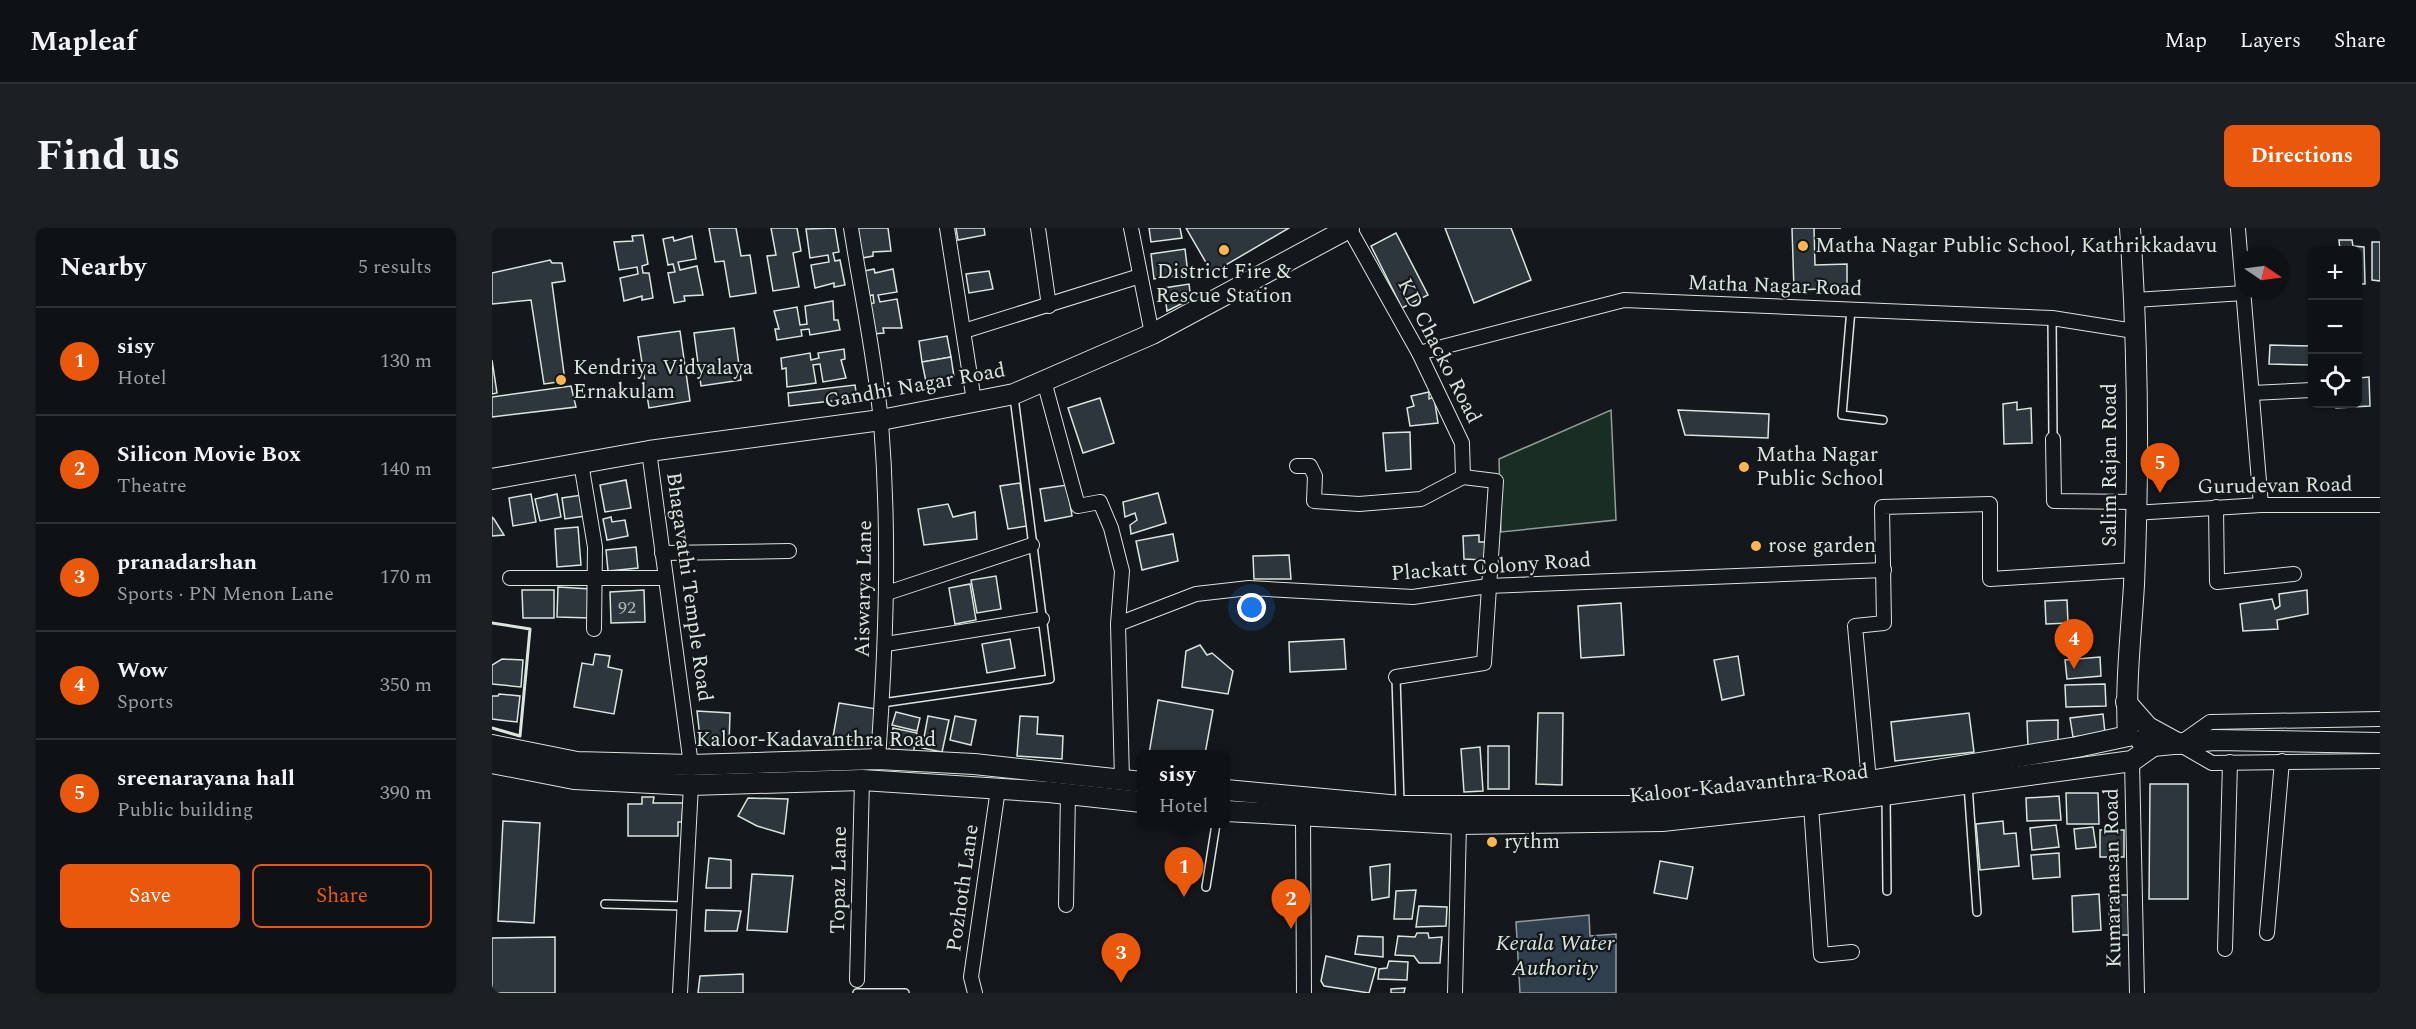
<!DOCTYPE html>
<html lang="en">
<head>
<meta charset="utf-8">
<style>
	body { margin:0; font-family:Spectral,serif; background:#1d2022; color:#f1f3f6 }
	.controls { position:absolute; right:18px; top:18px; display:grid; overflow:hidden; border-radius:9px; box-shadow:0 2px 4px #0004 }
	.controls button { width:54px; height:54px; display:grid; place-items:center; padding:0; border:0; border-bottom:2px solid #2f3234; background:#0f1215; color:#f1f3f6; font:30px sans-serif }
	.compass { position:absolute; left:1744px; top:18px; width:54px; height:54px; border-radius:50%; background:#0f1215; box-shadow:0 2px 4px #0004; rotate:103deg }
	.you { position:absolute; left:760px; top:380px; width:21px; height:21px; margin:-15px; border:4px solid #fff; border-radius:50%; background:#1a73e8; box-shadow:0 0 0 9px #1a73e833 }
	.badge { display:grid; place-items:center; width:39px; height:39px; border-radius:50%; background:#ea580c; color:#fff; font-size:20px; font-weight:700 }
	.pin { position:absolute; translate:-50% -50px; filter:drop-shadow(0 2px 3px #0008) }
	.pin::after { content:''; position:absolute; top:32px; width:21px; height:18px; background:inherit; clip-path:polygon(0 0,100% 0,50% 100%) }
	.popup { position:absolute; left:645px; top:522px; width:93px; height:78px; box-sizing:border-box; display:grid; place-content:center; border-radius:9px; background:#0f1215; filter:drop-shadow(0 2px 4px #0005); font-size:20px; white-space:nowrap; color:#9b9ea0 }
	.popup b { font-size:22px; color:#f1f3f6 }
	.popup::after { content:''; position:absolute; left:50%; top:100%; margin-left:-12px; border:12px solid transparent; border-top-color:#0f1215 }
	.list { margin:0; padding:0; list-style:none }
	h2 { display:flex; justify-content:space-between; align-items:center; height:78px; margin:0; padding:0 24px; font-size:26px }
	h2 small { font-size:20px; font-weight:400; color:#9b9ea0 }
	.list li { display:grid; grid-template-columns:39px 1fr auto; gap:18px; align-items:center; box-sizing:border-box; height:108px; padding:0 24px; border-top:2px solid #2f3234 }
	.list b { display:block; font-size:22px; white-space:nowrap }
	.list p { margin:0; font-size:20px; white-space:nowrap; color:#9b9ea0 }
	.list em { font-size:20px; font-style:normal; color:#9b9ea0 }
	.actions { display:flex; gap:12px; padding:18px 24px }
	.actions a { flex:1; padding:14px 0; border:2px solid #ea580c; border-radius:9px; text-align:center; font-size:21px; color:#ea580c }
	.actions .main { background:#ea580c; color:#fff }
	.icon { flex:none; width:33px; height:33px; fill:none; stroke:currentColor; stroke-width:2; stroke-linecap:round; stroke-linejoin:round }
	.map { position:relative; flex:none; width:1888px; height:765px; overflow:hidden; border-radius:9px }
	header { display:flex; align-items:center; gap:36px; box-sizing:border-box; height:84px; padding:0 30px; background:#0f1215; border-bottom:2px solid #2f3234 }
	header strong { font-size:28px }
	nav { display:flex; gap:33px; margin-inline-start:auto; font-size:21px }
	.intro { display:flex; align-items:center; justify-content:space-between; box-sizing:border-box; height:144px; padding:0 36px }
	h1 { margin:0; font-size:42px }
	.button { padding:15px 27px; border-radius:9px; background:#ea580c; color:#fff; font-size:21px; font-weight:700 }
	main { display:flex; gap:36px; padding:0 36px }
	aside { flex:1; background:#0f1215; border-radius:9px; box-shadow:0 2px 4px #0004 }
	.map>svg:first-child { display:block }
</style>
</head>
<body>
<header>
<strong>Mapleaf</strong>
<nav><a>Map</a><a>Layers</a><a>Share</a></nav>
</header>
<div class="intro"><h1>Find us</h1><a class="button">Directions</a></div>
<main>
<aside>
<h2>Nearby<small>5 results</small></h2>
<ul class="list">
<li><span class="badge">1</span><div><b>sisy</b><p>Hotel</p></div><em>130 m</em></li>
<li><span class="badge">2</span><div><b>Silicon Movie Box</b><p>Theatre</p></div><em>140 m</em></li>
<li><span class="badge">3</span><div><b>pranadarshan</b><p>Sports · PN Menon Lane</p></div><em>170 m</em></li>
<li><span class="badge">4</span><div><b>Wow</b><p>Sports</p></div><em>350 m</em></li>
<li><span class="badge">5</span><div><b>sreenarayana hall</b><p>Public building</p></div><em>390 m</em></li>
</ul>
<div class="actions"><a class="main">Save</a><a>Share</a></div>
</aside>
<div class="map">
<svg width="1888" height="765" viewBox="0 0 1888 765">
	<rect width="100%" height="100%" fill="#14181c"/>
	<polygon fill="#1a2d24" stroke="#939e99" stroke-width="1.5" points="1119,182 1124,292 1009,304 1007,231"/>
	<polygon fill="#2f3f4d" stroke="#939e99" stroke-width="1.5" points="1097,687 1098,708 1124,706 1124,765 1028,765 1024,694"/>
	<g fill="#2c363c" stroke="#d8e6dc" stroke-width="1.5">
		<polygon points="217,0 244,0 249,28 258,27 264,65 238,69 232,33 223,34"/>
		<polygon points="279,0 305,0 309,23 301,25 307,59 281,63 275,28 284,27"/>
		<polygon points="343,0 347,24 341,25 343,33 348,32 353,57 342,59 342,55 323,60 319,37 337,34 336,27 318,30 314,1"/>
		<polygon points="366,0 396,0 399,23 381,24 381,28 370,30"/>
		<polygon points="464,0 492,0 493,7 466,12"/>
		<polygon points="657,0 688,0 690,10 659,14"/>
		<polygon points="694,0 797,0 720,45"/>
		<polygon points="953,0 1019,0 1039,52 982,75"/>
		<polygon points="1300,0 1349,0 1322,0 1323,37 1355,36 1355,60 1302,62"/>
		<polygon points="904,5 936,67 910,80 879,18"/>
		<polygon points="151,7 156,36 150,38 151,45 157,45 161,70 150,72 150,68 132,73 128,50 146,46 145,39 127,42 122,14 141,13 140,8"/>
		<polygon points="200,8 204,31 186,34 188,42 205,38 211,67 192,68 193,73 182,75 176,45 183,44 181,36 176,37 171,11 181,9 182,13"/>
		<polygon points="1847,12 1860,12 1861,18 1872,19 1873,56 1866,56 1866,22 1848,22"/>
		<polygon points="1880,14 1888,14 1888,53 1880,52"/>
		<polygon points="693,21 696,46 662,51 659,26"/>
		<polygon points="58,32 60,35 70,35 73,53 60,55 73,153 52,156 39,72 0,76 0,45"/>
		<polygon points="382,41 383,45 401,41 405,64 386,67 388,74 405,71 410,100 391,100 392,105 381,106 376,76 382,75 381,67 376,68 372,43"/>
		<polygon points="497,43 501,61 477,65 474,46"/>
		<polygon points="697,56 699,71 675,83 672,60"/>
		<polygon points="341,73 342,92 346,92 348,102 318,107 317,101 309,102 310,108 285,112 283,101 287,101 282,83 305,79 308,97 315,96 313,78"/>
		<polygon points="242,100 249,152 209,158 202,105"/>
		<polygon points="188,103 198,173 157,180 146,109"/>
		<polygon points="455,108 459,129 430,134 427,113"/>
		<polygon points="1778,117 1820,118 1820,137 1777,136"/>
		<polygon points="352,121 353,131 349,132 354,150 331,154 328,136 321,137 324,155 295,159 294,140 290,141 289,130 318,125 319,132 327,130 326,125"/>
		<polygon points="459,129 462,149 434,154 430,134"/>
		<polygon points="0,132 5,165 0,166"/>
		<polygon points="1877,149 1878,178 1844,180 1844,176 1866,176 1866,150"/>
		<polygon points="363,157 365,170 297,178 296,165"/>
		<polygon points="79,158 84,179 0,189 0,169"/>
		<polygon points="937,164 937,171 942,169 946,195 918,198 915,180 922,178 919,168"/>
		<polygon points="608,170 622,215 591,225 576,180"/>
		<polygon points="1525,174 1525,182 1539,180 1540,215 1512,216 1511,176"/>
		<polygon points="1186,182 1277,186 1276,210 1193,207"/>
		<polygon points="918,204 919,241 894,243 891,205"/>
		<polygon points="134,252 139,280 113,284 108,257"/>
		<polygon points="528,255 535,298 516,301 508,258"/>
		<polygon points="575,257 580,288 553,293 548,261"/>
		<polygon points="666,265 674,295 639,306 638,297 645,292 643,285 633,289 631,274"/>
		<polygon points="39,266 44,294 21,298 17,270"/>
		<polygon points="65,266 69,289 48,293 43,271"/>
		<polygon points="90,267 93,288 73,291 70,270"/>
		<polygon points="456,276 461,289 483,284 485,311 432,317 426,281"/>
		<polygon points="0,289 2,291 12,307 0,308"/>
		<polygon points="119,289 120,294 133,292 136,308 115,312 111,291"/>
		<polygon points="86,299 89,337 65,339 63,301"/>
		<polygon points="681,306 686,333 650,342 644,313"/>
		<polygon points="987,307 987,314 994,314 992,332 972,331 971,308"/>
		<polygon points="144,319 146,340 116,343 114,322"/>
		<polygon points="797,327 799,351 762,351 761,328"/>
		<polygon points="504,348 509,381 485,385 479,352"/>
		<polygon points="478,356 484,392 463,396 457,360"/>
		<polygon points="66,359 99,361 98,390 65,389"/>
		<polygon points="30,362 62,362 62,390 31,390"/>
		<polygon points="152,362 153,394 119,395 118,364"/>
		<polygon points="1815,362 1816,386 1785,392 1786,401 1751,403 1748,376 1780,371 1783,381 1788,378 1787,366"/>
		<polygon points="1575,372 1576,395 1554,396 1553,373"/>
		<polygon points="1129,375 1132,427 1089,430 1086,378"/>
		<polygon points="518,411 523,440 495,445 490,416"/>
		<polygon points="852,411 854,441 798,444 797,414"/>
		<polygon points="708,417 715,427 720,425 741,443 736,466 690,459 694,423"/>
		<polygon points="103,426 118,428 116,439 130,442 122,486 82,479 90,435 101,437"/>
		<polygon points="1246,428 1252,467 1230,472 1222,432"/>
		<polygon points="1608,429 1609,448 1575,451 1573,432"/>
		<polygon points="10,431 31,432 29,459 0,456 0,437"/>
		<polygon points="1613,456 1614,478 1574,479 1573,457"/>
		<polygon points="7,466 28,468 25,494 0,491 0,468 6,468"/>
		<polygon points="666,472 721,482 713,526 657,526"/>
		<polygon points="347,475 385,481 379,516 341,509"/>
		<polygon points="205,483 238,485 237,517 209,518"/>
		<polygon points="404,484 428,490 425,503 400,497"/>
		<polygon points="1046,485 1071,485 1070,557 1044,556"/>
		<polygon points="1477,485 1482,524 1403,533 1399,494"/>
		<polygon points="1611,486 1613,505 1581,509 1578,490"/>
		<polygon points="436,488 457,492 450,524 430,520"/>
		<polygon points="463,488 484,492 479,517 458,512"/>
		<polygon points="528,488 546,489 545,506 571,508 570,531 525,528"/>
		<polygon points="1566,492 1566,517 1536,518 1535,493"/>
		<polygon points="401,500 425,505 421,527 397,522"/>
		<rect x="996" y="518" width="21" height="43"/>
		<polygon points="988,519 991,563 972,564 969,521"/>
		<polygon points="1658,556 1696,556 1696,671 1657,671"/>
		<polygon points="1574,565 1606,565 1607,596 1575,596"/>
		<polygon points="1567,568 1569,592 1535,593 1534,570"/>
		<polygon points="150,569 162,569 161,575 191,575 190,594 186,594 186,608 136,608 136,576 150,576"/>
		<polygon points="256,570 296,571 292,606 265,598 246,588"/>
		<polygon points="11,593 48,595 42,695 6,693"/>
		<polygon points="1511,593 1512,606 1524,605 1527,638 1488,642 1484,596"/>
		<polygon points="1564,597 1567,619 1540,622 1538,600"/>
		<polygon points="1601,599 1604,619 1584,621 1582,601"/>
		<rect x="1608" y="602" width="24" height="27"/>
		<polygon points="1567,625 1568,649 1541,651 1539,627"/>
		<polygon points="217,630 239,632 239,660 214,660"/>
		<polygon points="1168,633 1201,639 1195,671 1162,665"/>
		<polygon points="898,636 897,669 880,672 878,639"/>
		<polygon points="260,646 301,648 295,704 255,702"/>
		<polygon points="924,662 920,691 902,691 904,663"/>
		<polygon points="1607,666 1609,702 1581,704 1580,668"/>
		<polygon points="1617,667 1637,667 1638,707 1618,707"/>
		<polygon points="927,678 955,679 954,698 924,699"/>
		<polygon points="214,682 249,683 245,703 213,703"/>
		<polygon points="925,705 936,705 937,710 950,709 948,735 927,735 922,728 903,727 906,708 923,709"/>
		<polygon points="866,708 891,709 891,729 863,726"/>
		<polygon points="63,709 63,765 0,765 0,710"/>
		<polygon points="834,728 884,740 877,765 832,758 829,753"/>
		<polygon points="897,733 916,734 915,752 886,751 887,741 895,740"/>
		<polygon points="251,746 251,765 206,765 208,748"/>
		<polygon points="913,760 912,765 899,765 899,761"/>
	</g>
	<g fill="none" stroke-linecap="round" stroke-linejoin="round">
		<defs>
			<g id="lane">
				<polyline points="1359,81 1350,187 1391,192"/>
				<polyline points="1560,90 1561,211"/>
				<polyline points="904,449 908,575"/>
				<polyline points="390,475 558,451 522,169"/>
				<polyline points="1476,557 1485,684"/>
				<polyline points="1394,568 1395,663"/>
				<polyline points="714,659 724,596"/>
				<polyline points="113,676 191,678"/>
				<polyline points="365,765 413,765"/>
			</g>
			<g id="street">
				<path d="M 359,0 C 369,64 383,129 389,194 C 398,310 394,416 386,531"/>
				<polyline points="455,0 482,173"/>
				<polyline points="546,0 557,78"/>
				<polyline points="639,0 660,106"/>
				<polyline points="1746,1 1769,277"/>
				<polyline points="1643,72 1752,65"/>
				<polyline points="472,103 648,48"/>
				<polyline points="927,125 1132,72 1560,90 1642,103"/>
				<polyline points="552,153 586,278 608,274 619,300 630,343 626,396 630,552"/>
				<polyline points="1760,165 1820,162"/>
				<polyline points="1561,211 1562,273 1643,274"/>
				<polyline points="157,223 199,537"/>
				<polyline points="89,235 103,319 102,401"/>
				<polyline points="805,238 818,238 823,248 822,273 867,276 929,271 971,249 970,215 927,125 857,0"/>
				<polyline points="1724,279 1725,354 1802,346"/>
				<polyline points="1642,285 1769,277 1888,277"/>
				<polyline points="170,325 297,323"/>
				<polyline points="18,350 173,350"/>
				<polyline points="395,365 540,317"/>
				<polyline points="626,396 704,366 757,360 921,369 996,358 1392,342"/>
				<polyline points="394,416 550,391"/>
				<polyline points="904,449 992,435 1004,253 971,249"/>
				<polyline points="1888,491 1718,494 1687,516 1720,535 1888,533"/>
				<polyline points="1640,533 1645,765"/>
				<polyline points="1377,553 1363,398 1392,395 1390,279 1498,276 1498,351 1642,342"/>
				<polyline points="1319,577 1329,727 1360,724"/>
				<polyline points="811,588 812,765"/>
				<polyline points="574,677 576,566"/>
				<polyline points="1775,705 1790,533"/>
				<polyline points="1733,721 1738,534"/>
				<polyline points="365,752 370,552"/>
				<polyline points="188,765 199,557"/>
				<polyline points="483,765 479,749 506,561"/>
				<polyline points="963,765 967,596"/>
			</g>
			<g id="secondary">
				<polyline points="0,251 157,223 389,192 522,166 660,106 857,0"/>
				<polyline points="1634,474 1656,499 1687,516"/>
				<path d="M 1636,508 C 1633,457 1639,407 1642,357 C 1647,239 1646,118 1638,0"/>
				<polyline points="1649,513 1661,518 1722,512 1888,515"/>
				<polyline points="0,517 85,534 199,537 386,531 482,536 650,554"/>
				<polyline points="0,535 82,551 199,557 370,552 557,564 650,574"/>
				<polyline points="734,562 908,578 1156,578 1377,553 1585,519 1636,508"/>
				<polyline points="734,583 967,596 1170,593 1319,577 1640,533 1661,518"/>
			</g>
		</defs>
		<use href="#lane" stroke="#d8e6dc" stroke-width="10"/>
		<use href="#street" stroke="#d8e6dc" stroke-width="16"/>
		<use href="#secondary" stroke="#d8e6dc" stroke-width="22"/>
		<use href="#lane" stroke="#14181c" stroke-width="7"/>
		<use href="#street" stroke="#14181c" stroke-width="14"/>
		<use href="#secondary" stroke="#14181c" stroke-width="20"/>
		<polyline stroke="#d8e6dc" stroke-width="3" points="0,395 38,401 28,508 0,500"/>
	</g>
	<g fill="#ffb74d" stroke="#14181c" stroke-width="2">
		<circle cx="1311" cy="18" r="6"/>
		<circle cx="732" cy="22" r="6"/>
		<circle cx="69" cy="152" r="6"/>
		<circle cx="1252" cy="239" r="6"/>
		<circle cx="1264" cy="318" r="6"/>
		<circle cx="1000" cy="614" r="6"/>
	</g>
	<g text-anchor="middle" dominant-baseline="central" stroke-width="4.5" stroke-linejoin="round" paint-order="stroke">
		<g font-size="18" fill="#adbab4">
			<text x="135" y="379">92</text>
		</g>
		<g font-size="21" fill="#d8e6dc" stroke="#14181c" text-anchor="start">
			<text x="1323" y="18">Matha Nagar Public School, Kathrikkadavu</text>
			<text x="732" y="44" text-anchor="middle">District Fire &amp;<tspan x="732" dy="24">Rescue Station</tspan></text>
			<text x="81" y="140">Kendriya Vidyalaya<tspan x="81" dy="24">Ernakulam</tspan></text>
			<text x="1264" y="227">Matha Nagar<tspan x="1264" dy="24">Public School</tspan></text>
			<text x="1276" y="318">rose garden</text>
			<text x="1012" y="614">rythm</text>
		</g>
		<g font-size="21" fill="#d8e6dc" stroke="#14181c">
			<text transform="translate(1283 58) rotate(2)">Matha Nagar Road</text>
			<text transform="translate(947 123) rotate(63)">KD Chacko Road</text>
			<text transform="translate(423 158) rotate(-10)">Gandhi Nagar Road</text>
			<text transform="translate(1618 237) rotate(-90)">Salim Rajan Road</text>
			<text transform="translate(1783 258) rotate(-1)">Gurudevan Road</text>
			<text transform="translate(999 339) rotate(-4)">Plackatt Colony Road</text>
			<text transform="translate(197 359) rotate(82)">Bhagavathi Temple Road</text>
			<text transform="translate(372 361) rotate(-89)">Aiswarya Lane</text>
			<text x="324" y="512">Kaloor-Kadavanthra Road</text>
			<text transform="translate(1257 556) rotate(-6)">Kaloor-Kadavanthra Road</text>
			<text transform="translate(1621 650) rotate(-91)">Kumaranasan Road</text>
			<text transform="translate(347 652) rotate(-89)">Topaz Lane</text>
			<text transform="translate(471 660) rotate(-82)">Pozhoth Lane</text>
		</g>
		<g font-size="22" font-style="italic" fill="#d8e6dc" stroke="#14181c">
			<text x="1063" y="715">Kerala Water<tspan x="1063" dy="25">Authority</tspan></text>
		</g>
	</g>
</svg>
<div class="controls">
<button>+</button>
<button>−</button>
<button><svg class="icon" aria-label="locate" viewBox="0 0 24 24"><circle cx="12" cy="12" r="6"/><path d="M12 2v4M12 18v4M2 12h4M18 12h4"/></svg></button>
</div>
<svg class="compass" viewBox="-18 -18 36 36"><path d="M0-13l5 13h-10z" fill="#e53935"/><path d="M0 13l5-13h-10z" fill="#9b9ea0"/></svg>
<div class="you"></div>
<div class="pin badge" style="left:692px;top:669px">1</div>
<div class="popup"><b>sisy</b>Hotel</div>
<div class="pin badge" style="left:799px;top:701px">2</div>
<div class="pin badge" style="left:629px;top:755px">3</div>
<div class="pin badge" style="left:1582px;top:441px">4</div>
<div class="pin badge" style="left:1668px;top:265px">5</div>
</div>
</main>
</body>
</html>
